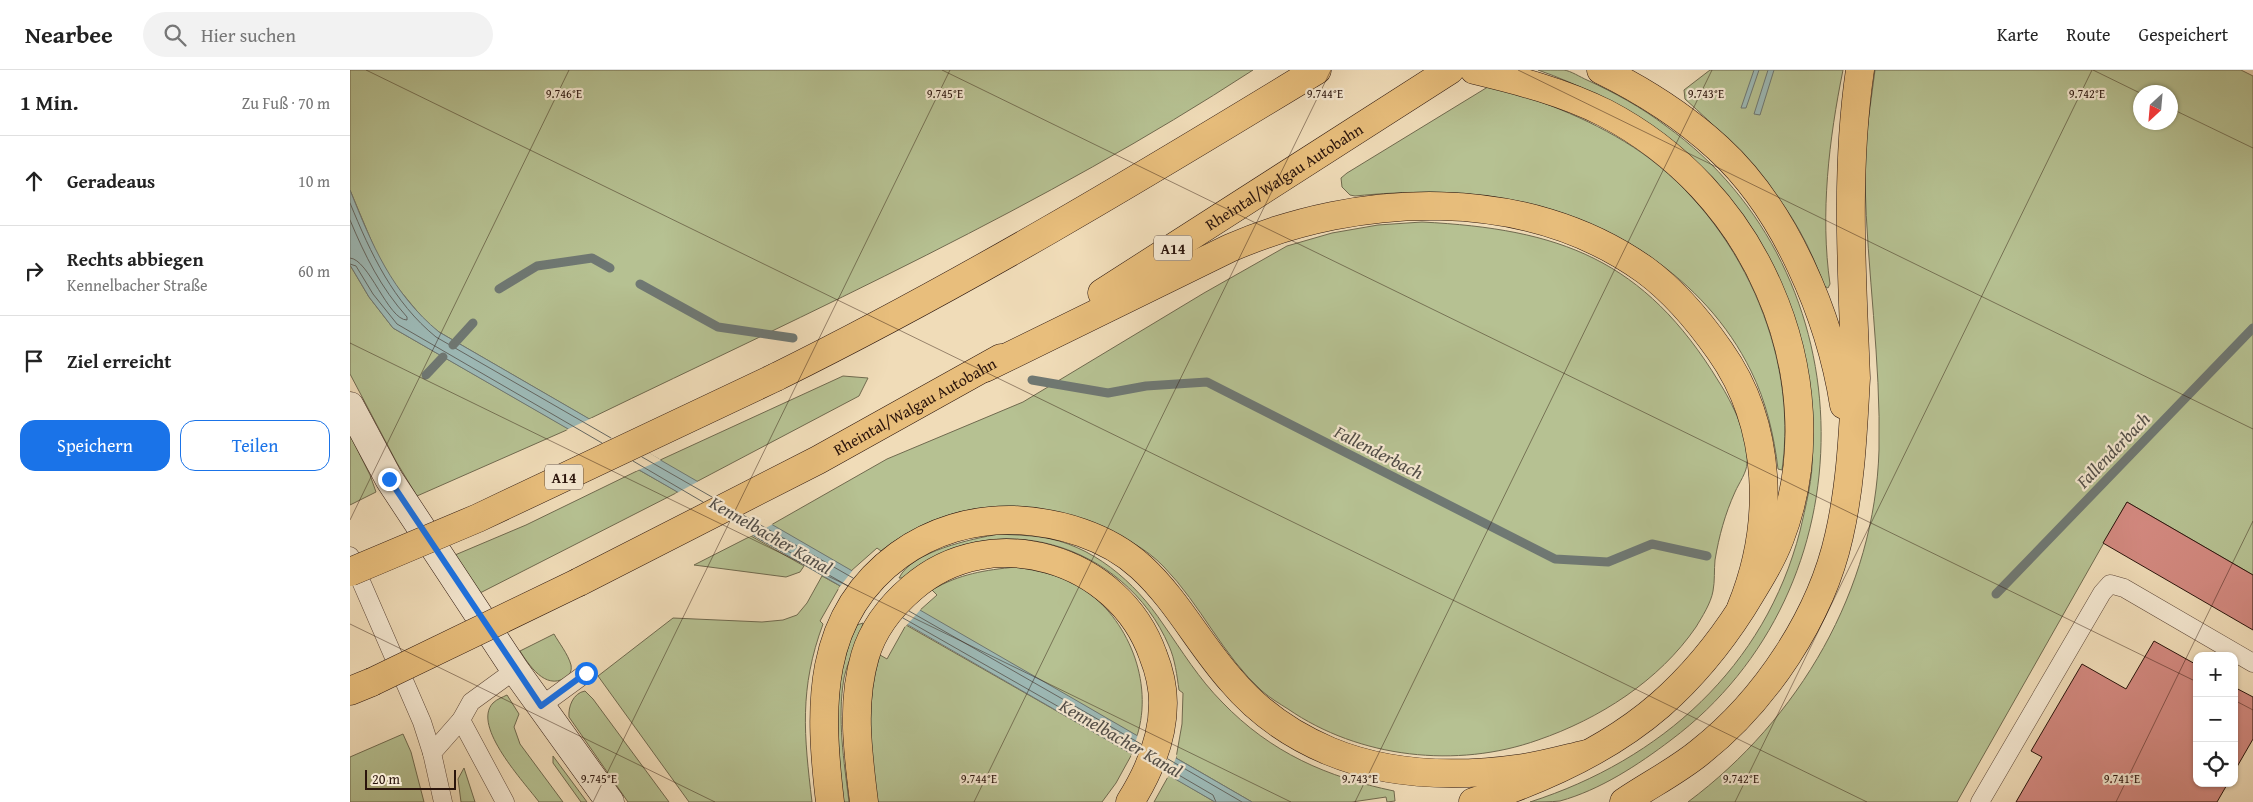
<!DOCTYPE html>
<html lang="de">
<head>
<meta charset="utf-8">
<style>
	body { margin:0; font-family:"Gentium Book Plus",serif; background:#f2f2f2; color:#222 }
	.controls { position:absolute; right:15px; bottom:15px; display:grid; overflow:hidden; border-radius:10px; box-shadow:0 1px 4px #0004 }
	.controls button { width:45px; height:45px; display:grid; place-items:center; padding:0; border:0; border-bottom:1px solid #e0e0e0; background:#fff; color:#222; font:25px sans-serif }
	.compass { position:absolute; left:1783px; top:15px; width:45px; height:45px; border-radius:50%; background:#fff; box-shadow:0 1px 4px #0004; rotate:206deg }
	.scale { position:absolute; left:15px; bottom:12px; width:91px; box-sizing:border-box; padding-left:5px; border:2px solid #2a140c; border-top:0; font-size:14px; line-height:18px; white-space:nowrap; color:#2a140c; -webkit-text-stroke:4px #f5e8d1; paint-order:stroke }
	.stop { position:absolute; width:15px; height:15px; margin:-11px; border:4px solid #1a73e8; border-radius:50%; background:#fff }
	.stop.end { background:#1a73e8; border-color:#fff; box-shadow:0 1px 5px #0008 }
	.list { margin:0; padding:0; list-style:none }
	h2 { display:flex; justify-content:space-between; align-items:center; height:65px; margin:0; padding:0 20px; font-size:21px }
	h2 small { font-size:16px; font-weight:400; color:#767676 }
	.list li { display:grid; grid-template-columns:32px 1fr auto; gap:15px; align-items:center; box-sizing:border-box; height:90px; padding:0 20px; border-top:1px solid #e0e0e0 }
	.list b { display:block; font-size:19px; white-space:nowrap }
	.list p { margin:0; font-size:16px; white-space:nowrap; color:#767676 }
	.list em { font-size:16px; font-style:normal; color:#767676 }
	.actions { display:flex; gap:10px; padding:15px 20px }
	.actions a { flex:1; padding:11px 0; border:1px solid #1a73e8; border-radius:15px; text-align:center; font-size:18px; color:#1a73e8 }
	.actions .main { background:#1a73e8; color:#fff }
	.icon { flex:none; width:28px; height:28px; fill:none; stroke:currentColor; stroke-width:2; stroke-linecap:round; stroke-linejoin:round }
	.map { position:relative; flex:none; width:1903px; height:732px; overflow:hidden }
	header { display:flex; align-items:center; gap:30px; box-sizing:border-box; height:70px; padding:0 25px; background:#fff; border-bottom:1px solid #e0e0e0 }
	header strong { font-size:24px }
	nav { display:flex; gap:28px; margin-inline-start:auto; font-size:18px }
	.search { width:350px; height:45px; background:#f2f2f2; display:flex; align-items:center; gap:12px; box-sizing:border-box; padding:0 18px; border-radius:28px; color:#767676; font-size:19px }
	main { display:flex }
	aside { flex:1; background:#fff }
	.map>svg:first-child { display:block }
</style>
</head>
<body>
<header>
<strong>Nearbee</strong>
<div class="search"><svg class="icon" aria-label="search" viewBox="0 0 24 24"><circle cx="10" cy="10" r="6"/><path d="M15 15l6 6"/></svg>Hier suchen</div>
<nav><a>Karte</a><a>Route</a><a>Gespeichert</a></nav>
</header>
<main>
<aside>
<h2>1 Min.<small>Zu Fuß · 70 m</small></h2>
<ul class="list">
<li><svg class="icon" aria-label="ahead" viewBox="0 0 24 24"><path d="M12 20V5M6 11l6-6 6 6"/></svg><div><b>Geradeaus</b></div><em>10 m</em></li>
<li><svg class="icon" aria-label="right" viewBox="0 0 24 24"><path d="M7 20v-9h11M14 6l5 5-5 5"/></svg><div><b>Rechts abbiegen</b><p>Kennelbacher Straße</p></div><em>60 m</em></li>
<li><svg class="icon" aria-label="arrive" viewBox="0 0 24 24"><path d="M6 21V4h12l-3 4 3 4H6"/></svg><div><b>Ziel erreicht</b></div></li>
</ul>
<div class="actions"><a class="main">Speichern</a><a>Teilen</a></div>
</aside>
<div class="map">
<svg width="1903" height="732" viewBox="0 0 1903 732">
	<rect width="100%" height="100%" fill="#f0dcb8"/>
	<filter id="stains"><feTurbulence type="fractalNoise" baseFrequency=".004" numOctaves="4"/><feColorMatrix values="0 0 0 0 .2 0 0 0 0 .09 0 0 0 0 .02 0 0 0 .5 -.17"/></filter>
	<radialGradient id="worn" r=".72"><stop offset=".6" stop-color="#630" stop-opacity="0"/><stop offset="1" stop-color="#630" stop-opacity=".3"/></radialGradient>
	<g fill="#b6c192" stroke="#706a4f" fill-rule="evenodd">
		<path d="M 0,0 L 903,0 C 693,137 464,240 239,349 L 89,262 L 76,252 L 43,212 L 29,189 L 0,120 Z"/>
		<path d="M 1188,0 C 1196,0 1205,0 1214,0 C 1221,1 1230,7 1237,10 C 1265,23 1291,37 1316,56 C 1521,203 1523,519 1321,670 C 1288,695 1250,720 1210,731 C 1201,732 1189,732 1180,732 C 1311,690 1415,597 1450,461 C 1455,439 1464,405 1462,383 C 1460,362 1449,334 1443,313 C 1429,261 1414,209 1400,157 C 1349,81 1273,30 1188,0 Z"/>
		<path d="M 1360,0 L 1493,0 C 1479,69 1470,144 1480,214 L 1478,218 L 1474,216 C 1447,136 1397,85 1335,29 L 1334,20 Z"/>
		<path d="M 1525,0 L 1891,0 L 1903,6 L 1903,505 L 1777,432 L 1607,732 L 1338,732 C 1449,649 1525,520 1529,380 C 1531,290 1517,201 1515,112 L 1515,75 ZM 1790,22 L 1820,22 L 1820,52 L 1790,52 Z"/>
		<path d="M 1141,15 C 1195,32 1246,51 1292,83 C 1389,152 1449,282 1432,400 L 1428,399 C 1424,365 1416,331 1401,301 C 1355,207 1257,146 1156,129 C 1105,120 1056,121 1005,126 L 1000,125 L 992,117 L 991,108 L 997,103 Z"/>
		<path d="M 1072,152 C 1210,159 1294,189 1369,312 C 1382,332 1400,369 1397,393 C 1397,402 1389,413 1385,422 C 1375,444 1369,466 1365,490 C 1364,500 1365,511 1363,521 C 1361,533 1352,547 1346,557 C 1309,611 1249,649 1188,670 C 1107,699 1009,688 938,639 C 930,634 920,628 912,621 C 873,586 851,535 814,497 C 796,478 772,466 747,456 C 673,424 596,430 531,481 L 527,478 L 501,501 L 421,455 L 537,389 L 673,332 L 854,223 L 937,176 L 982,163 L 1028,155 Z"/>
		<polygon points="0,195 19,227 43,258 219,359 67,426 47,393 0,304"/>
		<polygon points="493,306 518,308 509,326 346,412 308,391"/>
		<polygon points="0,365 20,405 26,422 0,435"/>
		<polygon points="289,400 328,422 130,523 105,485 176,455"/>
		<path d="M 649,464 C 662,465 676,465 690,467 C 742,474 785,512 813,554 C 832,581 849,609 872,632 C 921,683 977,707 1044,721 L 1045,731 L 1037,732 L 1036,727 L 1002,732 L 902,732 L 826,688 L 832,654 L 833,623 L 829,620 C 827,606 825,589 819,576 C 775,473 641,432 554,508 L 549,508 C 562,481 622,469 649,464 Z"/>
		<polygon points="401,466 454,496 450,502 436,507 344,495"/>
		<path d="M 666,497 C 688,501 712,505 732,518 C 778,548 804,612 787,666 L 569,541 L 587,525 L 582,520 C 609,504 635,500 666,497 Z"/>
		<path d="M 472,506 L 490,516 L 470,551 L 473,554 C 449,619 454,665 462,732 L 339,732 L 248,606 L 323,548 L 412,552 L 433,550 L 447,545 L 457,533 Z"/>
		<path d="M 513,553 C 510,569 498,589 494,608 C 487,649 494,691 499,732 L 493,732 C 488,671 480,612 507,555 Z"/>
		<path d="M 556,555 L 782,684 L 766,713 L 752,732 L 527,732 C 521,681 515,635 530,585 L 537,589 Z"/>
		<path d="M 204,564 C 209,573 218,584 221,595 C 222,601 220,605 215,608 C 195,620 179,595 170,581 Z"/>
		<path d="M 235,621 L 243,629 L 319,732 L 278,732 L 219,647 C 218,637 223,623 235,621 Z"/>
		<path d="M 157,625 L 169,644 L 164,657 L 170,674 L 213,732 L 189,732 C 175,713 121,656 143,633 C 147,629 153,627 157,625 Z"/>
		<polygon points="53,664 61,682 74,732 0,732 0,687"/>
		<polygon points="203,686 237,732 231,732 203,693"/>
		<polygon points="114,698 125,732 111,732 108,709"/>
		<polygon points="819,705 865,732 804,732"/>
	</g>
	<g fill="#9dbab7" stroke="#6f7873">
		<polygon points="1404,0 1409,0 1396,38 1391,38"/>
		<polygon points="1418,0 1424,0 1410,45 1404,44"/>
		<path d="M 0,120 C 22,175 42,223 89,262 L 902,732 L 865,732 L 43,258 L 19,227 L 0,195 Z"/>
	</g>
	<g fill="#f0dcb8">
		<polygon points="242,348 311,390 286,401 216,360"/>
		<polygon points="349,411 423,454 399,467 325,424"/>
		<polygon points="503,500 571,539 555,557 488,519"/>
		<polygon points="788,664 827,685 818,708 781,686"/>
	</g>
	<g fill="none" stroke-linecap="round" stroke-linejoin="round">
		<g stroke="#646762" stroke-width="1">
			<path d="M 0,133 C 21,184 43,232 86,267 L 261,368"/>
			<path d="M 0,150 C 15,186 31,218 57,247 L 57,250 C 38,250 19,189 0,188"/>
			<polyline points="0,194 6,196 23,224 47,254 252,373"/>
			<polyline points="292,387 362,427"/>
			<polyline points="283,391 353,432"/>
			<polyline points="393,445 503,508"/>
			<polyline points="384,450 498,516"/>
			<polyline points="559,541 791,674"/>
			<polyline points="553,548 788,682"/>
			<polyline points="818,689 892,732"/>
			<polyline points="815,697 863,725 866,732"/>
		</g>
		<g stroke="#6f7873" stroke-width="9">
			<polyline points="290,214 368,257 443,268"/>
			<polyline points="149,219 187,196 242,188 260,198"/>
			<polyline points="103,275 123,253"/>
			<polyline points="76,305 93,287"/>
			<polyline points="682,310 758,323 796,316 857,312 1205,489 1258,492 1302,474 1357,486"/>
			<polyline points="1646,524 1903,258"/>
		</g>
	</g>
	<g fill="#d38980" stroke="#2a140c">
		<polygon points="1777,432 1903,505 1903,560 1753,473"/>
		<polygon points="1804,571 1847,595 1847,713 1878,713 1867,732 1666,732 1692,687 1681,681 1732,594 1776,619"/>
		<polygon points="1884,617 1903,627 1903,669 1884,702"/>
	</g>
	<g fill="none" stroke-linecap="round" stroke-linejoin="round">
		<defs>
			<g id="service">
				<polyline points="0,486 72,652 82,683"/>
				<polyline points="191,636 236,603"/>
				<polyline points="93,732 82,683 111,650"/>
				<polyline points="155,732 111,650 121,632 165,600"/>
				<polyline points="1630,732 1752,523 1760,514 1774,518 1903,593"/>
			</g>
			<polyline id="secondary" points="0,336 39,409 165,600 260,732"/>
			<g id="motorway">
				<path d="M 1251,0 C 1294,21 1333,46 1368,78 C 1435,139 1480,246 1494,335"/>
				<path id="s1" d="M 752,223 L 1100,0"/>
				<path d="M 635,298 L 880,178 C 1009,122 1176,115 1295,200 C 1325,222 1349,251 1370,281 C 1423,356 1425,455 1391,538"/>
				<path d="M 426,307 C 612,215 790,108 967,0"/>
				<path id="s2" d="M 229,512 L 468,390 L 651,288"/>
				<polyline points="0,621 22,612"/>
				<path d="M 480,732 C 469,639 465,546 549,485 C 582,461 623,449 664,450 C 709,452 757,466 791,497 C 827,530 849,574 881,610 C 907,641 941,665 979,681 C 1039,706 1110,707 1173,698 C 1194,695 1215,689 1236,684"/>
				<path d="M 514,732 C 508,683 501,634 515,586 C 523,559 541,536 562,518 C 641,449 769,488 803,585 C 809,600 813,617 813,633 C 813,669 799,702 780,732"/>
				<path d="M 1123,732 C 1189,711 1257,681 1310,635 C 1343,606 1369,574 1392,538 C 1406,515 1421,492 1430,468 C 1461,388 1453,296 1419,219 C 1386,143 1328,81 1255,43 C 1213,22 1170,11 1124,0"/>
				<path d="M 1274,732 C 1299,715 1327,701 1350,682 C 1415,631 1471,547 1489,466 C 1501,414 1503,361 1506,308 C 1502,205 1495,102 1510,0"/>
			</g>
		</defs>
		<use href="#service" stroke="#5c4637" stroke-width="19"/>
		<use href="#secondary" stroke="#2a140c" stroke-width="29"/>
		<use href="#motorway" stroke="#2a140c" stroke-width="29"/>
		<use href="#service" stroke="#f5e8d1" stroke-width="18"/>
		<use href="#secondary" stroke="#f5e8d1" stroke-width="28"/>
		<use href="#motorway" stroke="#e8be7c" stroke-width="28"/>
		<defs>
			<g id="motorway-bridge">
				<polyline points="0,502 128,448 426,307"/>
				<polyline points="22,612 229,512"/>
			</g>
		</defs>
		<use href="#motorway-bridge" stroke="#2a140c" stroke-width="29" stroke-linecap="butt"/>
		<use href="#motorway-bridge" stroke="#e8be7c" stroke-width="28"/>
	</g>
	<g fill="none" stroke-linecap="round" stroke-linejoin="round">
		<polyline stroke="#1a73e8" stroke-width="6" points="39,409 191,636 236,603"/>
	</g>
	<path fill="none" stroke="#2a140c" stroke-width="1" stroke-opacity="0.45" d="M 16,0 L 1517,732M 592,0 L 1847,612M 1168,0 L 1903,359M 1743,0 L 1790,23M 1820,38 L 1903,78M 0,273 L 941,732M 0,450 L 219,0M 0,554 L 365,732M 1884,630 L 1903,640M 243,732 L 600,0M 624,732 L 981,0M 1005,732 L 1362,0M 1385,732 L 1742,0M 1766,732 L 1903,451"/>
	<g text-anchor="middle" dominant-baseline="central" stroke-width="4.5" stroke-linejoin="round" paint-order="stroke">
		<g fill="#f5e8d1" stroke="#675447" stroke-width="1">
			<rect x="804" y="165.5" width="38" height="25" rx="4"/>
			<rect x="195" y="394.5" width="38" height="25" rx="4"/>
		</g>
		<g font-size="15" font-weight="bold" fill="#2a140c">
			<text x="823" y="178">A14</text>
			<text x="214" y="407">A14</text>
		</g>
		<g font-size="16" fill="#2a140c" stroke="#f5e8d1">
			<text stroke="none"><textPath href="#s1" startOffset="216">Rheintal/Walgau Autobahn</textPath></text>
			<text stroke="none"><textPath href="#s2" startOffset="379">Rheintal/Walgau Autobahn</textPath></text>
		</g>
		<g font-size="18" font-style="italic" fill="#524e48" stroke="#f5e8d1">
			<text transform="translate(1763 380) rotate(-46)">Fallenderbach</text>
			<text transform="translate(1029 382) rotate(27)">Fallenderbach</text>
			<text transform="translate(421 465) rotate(30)">Kennelbacher Kanal</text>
			<text transform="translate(771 668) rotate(30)">Kennelbacher Kanal</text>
		</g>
	</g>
	<g font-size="12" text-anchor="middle" fill="#2a140c" stroke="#f5e8d1" stroke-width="4.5" stroke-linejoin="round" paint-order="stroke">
		<text x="975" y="28">9.744°E</text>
		<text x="214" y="28">9.746°E</text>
		<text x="595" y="28">9.745°E</text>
		<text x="1356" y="28">9.743°E</text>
		<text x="1737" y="28">9.742°E</text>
		<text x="249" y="713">9.745°E</text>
		<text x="629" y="713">9.744°E</text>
		<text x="1010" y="713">9.743°E</text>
		<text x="1391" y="713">9.742°E</text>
		<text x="1772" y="713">9.741°E</text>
	</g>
	<rect width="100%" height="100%" filter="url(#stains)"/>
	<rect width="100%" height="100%" fill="url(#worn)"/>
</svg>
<div class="controls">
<button>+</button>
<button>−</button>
<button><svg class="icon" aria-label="locate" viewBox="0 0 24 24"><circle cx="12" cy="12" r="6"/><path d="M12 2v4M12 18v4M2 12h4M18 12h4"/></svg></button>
</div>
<svg class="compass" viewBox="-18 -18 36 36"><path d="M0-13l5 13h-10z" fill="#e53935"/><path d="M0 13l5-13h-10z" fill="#767676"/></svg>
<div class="scale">20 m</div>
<div class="stop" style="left:236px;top:603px"></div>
<div class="stop end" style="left:39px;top:409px"></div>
</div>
</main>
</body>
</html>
